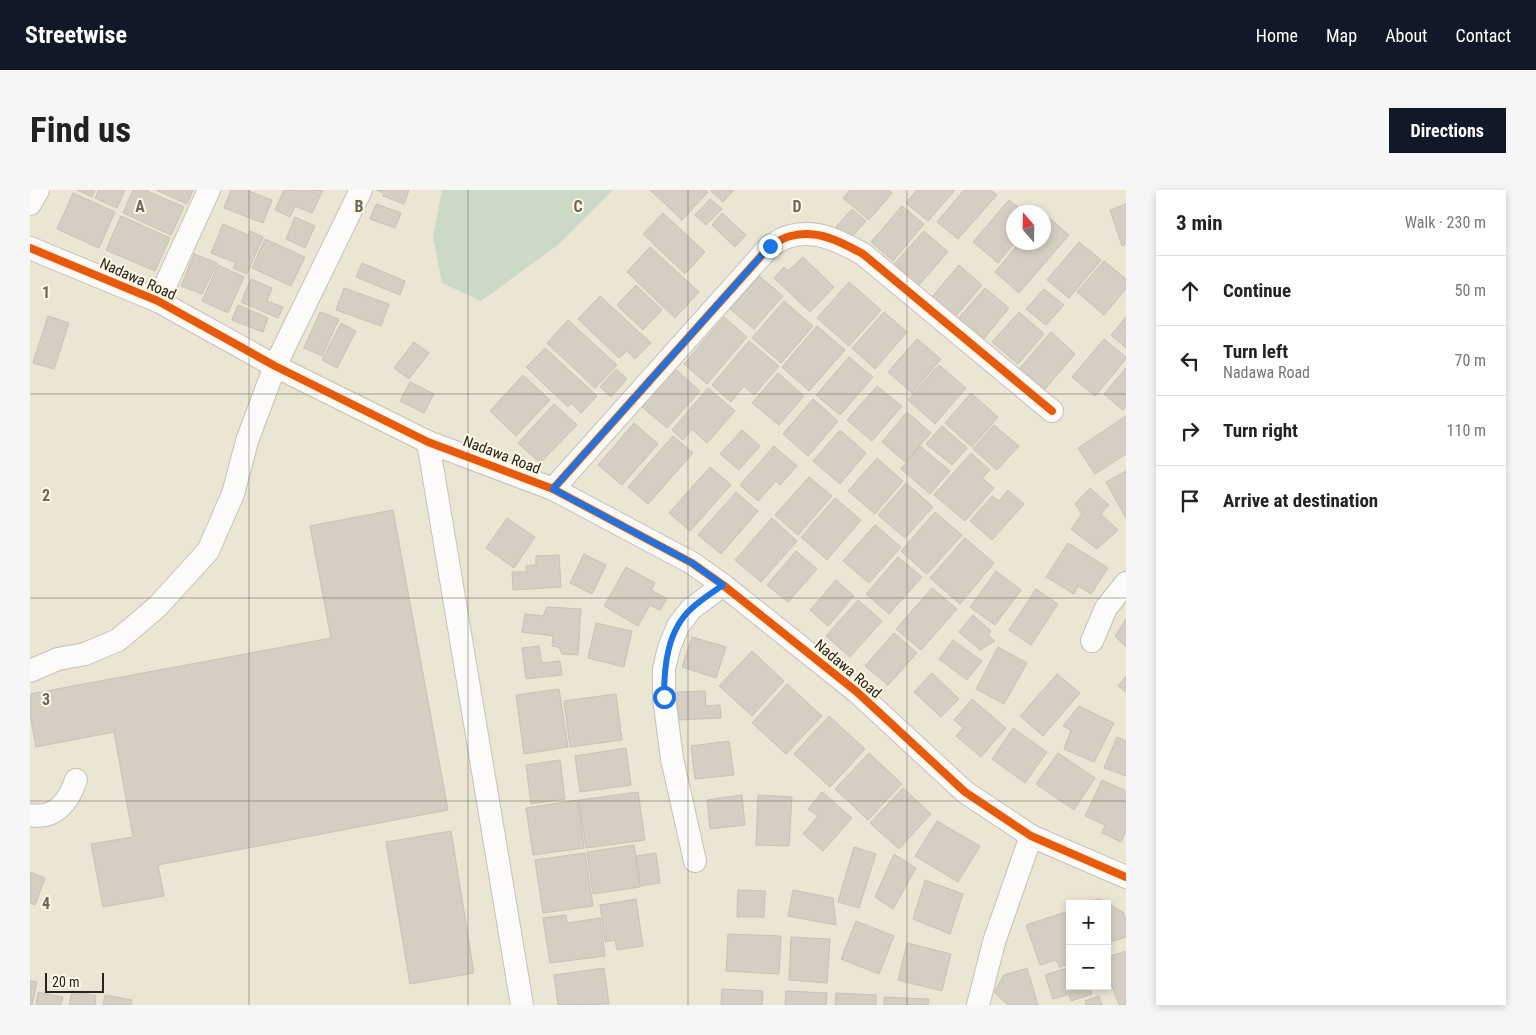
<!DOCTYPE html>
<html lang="en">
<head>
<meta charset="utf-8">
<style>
	body { margin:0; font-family:"Roboto Condensed",sans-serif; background:#f6f6f6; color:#222 }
	.controls { position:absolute; right:15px; bottom:15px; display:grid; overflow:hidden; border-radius:0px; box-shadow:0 2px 8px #0003 }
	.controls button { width:45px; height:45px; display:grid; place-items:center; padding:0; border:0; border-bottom:1px solid #e0e0e0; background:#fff; color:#222; font:25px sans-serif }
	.compass { position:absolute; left:976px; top:15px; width:45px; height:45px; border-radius:50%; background:#fff; box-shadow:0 2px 8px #0003; rotate:340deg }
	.scale { position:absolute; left:15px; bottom:12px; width:59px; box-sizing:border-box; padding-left:5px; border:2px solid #282419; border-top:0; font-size:14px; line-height:18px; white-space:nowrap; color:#282419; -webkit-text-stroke:4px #fef7e4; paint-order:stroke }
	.stop { position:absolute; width:15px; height:15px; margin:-11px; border:4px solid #1a73e8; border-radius:50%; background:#fff }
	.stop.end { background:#1a73e8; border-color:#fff; box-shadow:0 1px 5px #0008 }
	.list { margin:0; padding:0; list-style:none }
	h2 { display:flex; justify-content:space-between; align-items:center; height:65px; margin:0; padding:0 20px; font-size:21px }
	h2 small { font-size:16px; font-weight:400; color:#767676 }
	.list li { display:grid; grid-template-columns:32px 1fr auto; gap:15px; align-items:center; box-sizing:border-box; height:70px; padding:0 20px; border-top:1px solid #e0e0e0 }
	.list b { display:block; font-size:19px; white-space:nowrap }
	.list p { margin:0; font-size:16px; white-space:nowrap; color:#767676 }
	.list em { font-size:16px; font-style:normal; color:#767676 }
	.icon { flex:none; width:28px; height:28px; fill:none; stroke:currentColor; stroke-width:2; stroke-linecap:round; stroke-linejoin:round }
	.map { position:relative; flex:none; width:1096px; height:815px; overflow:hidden; border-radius:0px }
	header { display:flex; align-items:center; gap:30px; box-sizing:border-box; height:70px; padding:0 25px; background:#111827; color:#fff }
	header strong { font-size:24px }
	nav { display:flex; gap:28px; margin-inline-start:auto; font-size:18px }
	.intro { display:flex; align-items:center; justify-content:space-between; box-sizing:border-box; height:120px; padding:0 30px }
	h1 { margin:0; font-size:35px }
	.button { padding:12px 22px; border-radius:0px; background:#111827; color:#fff; font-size:18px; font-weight:700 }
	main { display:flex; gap:30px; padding:0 30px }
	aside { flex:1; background:#fff; border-radius:0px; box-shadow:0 2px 8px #0003 }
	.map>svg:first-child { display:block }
</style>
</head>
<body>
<header>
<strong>Streetwise</strong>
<nav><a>Home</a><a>Map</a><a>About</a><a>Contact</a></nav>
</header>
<div class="intro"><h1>Find us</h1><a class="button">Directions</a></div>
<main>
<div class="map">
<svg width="1096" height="815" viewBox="0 0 1096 815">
	<rect width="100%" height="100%" fill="#ebe5d4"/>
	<polygon fill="#cbd9c6" points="412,0 583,0 528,55 451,111 412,93 403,47"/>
	<g fill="#d5cfc3" stroke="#c8c1b5">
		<polygon points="47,0 65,0 62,7"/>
		<polygon points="69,0 95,0 87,18 65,8"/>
		<polygon points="103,0 115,0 154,17 141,45 93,23"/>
		<polygon points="126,0 163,0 157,14"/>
		<polygon points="201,0 216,0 242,10 233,33 194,18"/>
		<polygon points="254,0 274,1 293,0 282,23 265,16 260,27 245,20"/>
		<polygon points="346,0 379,0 374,14 353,6 354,3"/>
		<polygon points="620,0 676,0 678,2 652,30"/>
		<polygon points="680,0 704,0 693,12"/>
		<polygon points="820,0 859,0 862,3 839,30 813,8"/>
		<polygon points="887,0 925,0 898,31 876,13"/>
		<polygon points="934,0 961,0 967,5 928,49 907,32"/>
		<polygon points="43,3 85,22 69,58 27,39"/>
		<polygon points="680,9 692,19 676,35 665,25"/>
		<polygon points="979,10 994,22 984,22 984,52 985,52 968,73 943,52"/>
		<polygon points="346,14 371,23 365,38 340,29"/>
		<polygon points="1096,14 1096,54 1092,56 1080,20"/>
		<polygon points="872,16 894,34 863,71 841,52"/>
		<polygon points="822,19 836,31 820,49 806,37"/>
		<polygon points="633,23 675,62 655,84 613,44"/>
		<polygon points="692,23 716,45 705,57 682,35"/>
		<polygon points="1014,24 1039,45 989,103 965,82 990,52 1014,52"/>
		<polygon points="91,26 140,48 125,81 76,60"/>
		<polygon points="265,27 285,36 275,58 256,49"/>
		<polygon points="193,34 218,45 220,41 233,47 217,84 203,78 206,73 181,63"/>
		<polygon points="894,41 918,62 888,96 863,75"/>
		<polygon points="235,49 275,67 261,96 222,78"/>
		<polygon points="1049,52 1071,70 1039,108 1017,90"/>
		<polygon points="620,57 669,102 645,128 597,82"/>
		<polygon points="164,64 187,73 172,104 151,96"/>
		<polygon points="773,67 804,97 780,122 744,88 754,77 758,81"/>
		<polygon points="1074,71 1096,89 1096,99 1074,125 1047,102"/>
		<polygon points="332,73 375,91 370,105 326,87"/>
		<polygon points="188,75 214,87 198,123 172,111"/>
		<polygon points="929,75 952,95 925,127 902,107"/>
		<polygon points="729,86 753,106 724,139 700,119"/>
		<polygon points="221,89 242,98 237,111 253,117 248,128 211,112"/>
		<polygon points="819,92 851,120 819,156 787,128"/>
		<polygon points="606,95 632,120 613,140 587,115"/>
		<polygon points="314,98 359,114 351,136 306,120"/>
		<polygon points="955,98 979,118 952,151 927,130"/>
		<polygon points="1014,99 1034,115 1016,135 996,119"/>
		<polygon points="570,106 621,153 605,169 597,161 589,168 548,129"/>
		<polygon points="754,111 783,136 751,173 722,148"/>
		<polygon points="208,115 238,128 233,142 202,130"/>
		<polygon points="290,122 309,129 292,166 274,158"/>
		<polygon points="854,122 877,142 845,179 822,158"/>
		<polygon points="989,122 1014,144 988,174 962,152"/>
		<polygon points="18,126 39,133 24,179 3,173"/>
		<polygon points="694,127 717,147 677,194 654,174"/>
		<polygon points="1096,127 1096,158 1081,145"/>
		<polygon points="538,130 587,175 565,198 517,153"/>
		<polygon points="311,133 326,141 307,178 292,170"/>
		<polygon points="787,136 815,160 779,201 752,177"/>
		<polygon points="1021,142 1045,164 1015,199 990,178"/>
		<polygon points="887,149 911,169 882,203 858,182"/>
		<polygon points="1074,149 1096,167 1096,169 1065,206 1042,187"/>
		<polygon points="719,151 749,176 724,205 714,196 701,212 682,195"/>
		<polygon points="384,152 399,163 379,189 364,178"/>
		<polygon points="515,158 567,206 551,223 541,213 538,217 496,177"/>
		<polygon points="819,167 843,187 810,225 786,205"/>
		<polygon points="909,175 936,198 905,234 878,210"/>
		<polygon points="644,178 670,201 637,238 611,216"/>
		<polygon points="1096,178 1096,216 1093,220 1074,204"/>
		<polygon points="586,179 597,189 581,207 570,197"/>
		<polygon points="748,183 774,206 749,235 722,213"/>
		<polygon points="493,185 520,210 486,246 460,221"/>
		<polygon points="380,192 404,204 394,223 370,211"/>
		<polygon points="847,196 872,216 842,251 817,230"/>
		<polygon points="678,198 705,221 677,253 662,239 653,250 642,240"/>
		<polygon points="941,203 968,227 942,257 915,233"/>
		<polygon points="783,209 808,231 778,266 753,244"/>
		<polygon points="524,214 547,235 510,273 488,253"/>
		<polygon points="877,222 901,243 875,272 852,252"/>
		<polygon points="1096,226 1096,264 1065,284 1048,258"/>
		<polygon points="604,233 628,254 592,295 568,275"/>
		<polygon points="964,235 989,256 967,280 943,259"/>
		<polygon points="912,236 937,258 922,275 896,254"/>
		<polygon points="712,240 730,256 709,280 690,264"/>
		<polygon points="810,240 836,263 810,294 783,271"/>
		<polygon points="643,246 663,263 618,314 598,297"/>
		<polygon points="744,256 767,276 750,295 746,291 728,311 710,295"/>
		<polygon points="890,256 920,281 900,304 871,279"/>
		<polygon points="941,263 960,280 952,288 964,298 935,331 904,305"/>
		<polygon points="847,268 873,291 845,324 818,301"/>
		<polygon points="680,277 701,295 660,341 639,323"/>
		<polygon points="1096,281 1096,328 1076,292"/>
		<polygon points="779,287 802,306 768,345 745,325"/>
		<polygon points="876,293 903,317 875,348 848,325"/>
		<polygon points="1060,298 1079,315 1071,324 1088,340 1067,359 1041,339 1052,324 1045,314"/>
		<polygon points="978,300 994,314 962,350 940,331 962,306 969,311"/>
		<polygon points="706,302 728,321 691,364 668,345"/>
		<polygon points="805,308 831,330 797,370 771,347"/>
		<polygon points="363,320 418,620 128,675 134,706 73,717 61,654 103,647 84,542 6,557 0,524 0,504 301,448 280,336"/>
		<polygon points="905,322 932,345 897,384 871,361"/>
		<polygon points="477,328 505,347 484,378 456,358"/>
		<polygon points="742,328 767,351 731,392 705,370"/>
		<polygon points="845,335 871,357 839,393 813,371"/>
		<polygon points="935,348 964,373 930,414 900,388"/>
		<polygon points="1038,353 1078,378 1061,404 1048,396 1044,404 1016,387"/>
		<polygon points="766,361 787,379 758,412 737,395"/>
		<polygon points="554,364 576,375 562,404 540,393"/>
		<polygon points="529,365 531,397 483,400 482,382 497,382 496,376 506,375 506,366"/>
		<polygon points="868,367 892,387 859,424 836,404"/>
		<polygon points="596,377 625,393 621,400 637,409 630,420 620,415 608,436 574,416"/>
		<polygon points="966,381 991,400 965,435 940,417"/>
		<polygon points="806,390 824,406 798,436 780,420"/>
		<polygon points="902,398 927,419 891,460 866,439"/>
		<polygon points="1006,399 1028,414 1001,455 979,440"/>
		<polygon points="828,410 852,431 820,467 796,446"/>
		<polygon points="517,417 551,419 548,465 532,464 529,457 522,456 523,446 492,442 495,424 513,426"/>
		<polygon points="943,425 961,441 958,445 965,451 950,460 929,442"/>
		<polygon points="1096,429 1096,457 1085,446"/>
		<polygon points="566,433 602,441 594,477 558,468"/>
		<polygon points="864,443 887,463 858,495 835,476"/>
		<polygon points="662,447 696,457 686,488 652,477"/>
		<polygon points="923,450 952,471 937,490 909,469"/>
		<polygon points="509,456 512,473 530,471 532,485 496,489 492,458"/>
		<polygon points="968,457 997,473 974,514 946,499"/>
		<polygon points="722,461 754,491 722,526 689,496"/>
		<polygon points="902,483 929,509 911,527 884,502"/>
		<polygon points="1027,484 1050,503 1013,546 990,526"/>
		<polygon points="1096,486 1096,502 1088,496"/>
		<polygon points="757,494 792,526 756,564 722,533"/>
		<polygon points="529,499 538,557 494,564 486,505"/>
		<polygon points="675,501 676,516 690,515 691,528 648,530 647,502"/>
		<polygon points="586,504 592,550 540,557 534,511"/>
		<polygon points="942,509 976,538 951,567 926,546 933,538 924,530"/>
		<polygon points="1049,516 1084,533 1064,572 1034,559 1041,540 1033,536"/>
		<polygon points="799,526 835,559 800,597 764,564"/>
		<polygon points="983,538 1017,562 995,593 962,569"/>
		<polygon points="1087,547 1096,551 1096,586 1074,578"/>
		<polygon points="699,551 704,585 665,589 661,556"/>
		<polygon points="596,558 601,595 550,602 545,566"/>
		<polygon points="839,563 872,594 838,630 805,599"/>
		<polygon points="1028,563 1065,588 1044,620 1006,594"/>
		<polygon points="530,570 535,609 501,614 496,575"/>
		<polygon points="1072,590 1096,601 1096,641 1091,652 1072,643 1075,635 1055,626"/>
		<polygon points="873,598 901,624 869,659 840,633"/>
		<polygon points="608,602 615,650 556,658 549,610"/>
		<polygon points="792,602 822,628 793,661 773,644 788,626 778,619"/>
		<polygon points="712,605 715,635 680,639 677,610"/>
		<polygon points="728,605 762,607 759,656 726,655"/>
		<polygon points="548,610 554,658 503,665 496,618"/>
		<polygon points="907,631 950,656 928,692 885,666"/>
		<polygon points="421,641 444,783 380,794 356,652"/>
		<polygon points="604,655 610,697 563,704 557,662"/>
		<polygon points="824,657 846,664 829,718 808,712"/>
		<polygon points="555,663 563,716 513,723 505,670"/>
		<polygon points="626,663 630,693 610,696 606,666"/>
		<polygon points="864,664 886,678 863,719 845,707"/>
		<polygon points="0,682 15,688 5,715 0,713"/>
		<polygon points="895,690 933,704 920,744 883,729"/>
		<polygon points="708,700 735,701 734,727 707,727"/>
		<polygon points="763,700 803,708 806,735 758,726"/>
		<polygon points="606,709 613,756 587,760 585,750 575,752 570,715"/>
		<polygon points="1069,709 1093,722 1096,730 1096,747 1077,753 1077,714 1051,714"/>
		<polygon points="1039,721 1040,774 1029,777 1026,770 1010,775 996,735"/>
		<polygon points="536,725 537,733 570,728 575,766 520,773 513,728"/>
		<polygon points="826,731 864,746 849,784 811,769"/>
		<polygon points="698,744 751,746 749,784 696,781"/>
		<polygon points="761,747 800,749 797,793 759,790"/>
		<polygon points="877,753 921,764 912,801 868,790"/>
		<polygon points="1096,761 1096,815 1089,815 1077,782 1077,767"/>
		<polygon points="1040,777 1040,796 1059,796 1062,804 1041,811 1039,804 1023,809 1015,785"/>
		<polygon points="574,778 579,814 528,815 524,785"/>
		<polygon points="997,778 1008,815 978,815 964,802 974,785"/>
		<polygon points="0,791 7,792 2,815 0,815"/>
		<polygon points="692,799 733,801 732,815 691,815"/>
		<polygon points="42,801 66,806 65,815 39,815"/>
		<polygon points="756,801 797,803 796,815 755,815"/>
		<polygon points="8,802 33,807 31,815 6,815"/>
		<polygon points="806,803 846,805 846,815 805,815"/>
		<polygon points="75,805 102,810 101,815 73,815"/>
		<polygon points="1069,806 1072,815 1056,815 1055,811"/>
		<polygon points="854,807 899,809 898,815 854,815"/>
	</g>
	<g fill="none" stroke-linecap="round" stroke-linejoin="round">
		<defs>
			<g id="minor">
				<polyline points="0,14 8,0"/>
				<polyline points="0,58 128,111 245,176 398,252 523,299 662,373 693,395 827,502 935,602 1001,646 1096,687"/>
				<polyline points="128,111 179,0"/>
				<polyline points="398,252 492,815"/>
				<path d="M 523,299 L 740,56 C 746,53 754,47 761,46 C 788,39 811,52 833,64 L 1022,221"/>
				<polyline points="1062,451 1076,418 1096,393"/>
				<polyline points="0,481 28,469 55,464 88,450 127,417 178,361 203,304 217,251 245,176 331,0"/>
				<path d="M 0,625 C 25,630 39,611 46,590"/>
				<polyline points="665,671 642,569 634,507 634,479 639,458 648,436 661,419 693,395"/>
				<polyline points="948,815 964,752 1001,646"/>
			</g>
		</defs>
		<use href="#minor" stroke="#c6c2b4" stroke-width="24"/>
		<use href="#minor" stroke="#fcfbf9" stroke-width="22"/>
		<defs>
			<g id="cycleway">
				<polyline points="0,58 128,111 245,176 398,252 523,299 662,373 693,395 827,502 935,602 1001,646 1096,687"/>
				<path d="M 523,299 L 740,56 C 746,53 754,47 761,46 C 788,39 811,52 833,64 L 1022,221"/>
			</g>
		</defs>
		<use href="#cycleway" stroke="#fef7e4" stroke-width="11"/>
		<use href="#cycleway" stroke="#e8590c" stroke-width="8"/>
	</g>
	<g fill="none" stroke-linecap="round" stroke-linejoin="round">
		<path stroke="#1a73e8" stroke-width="6" d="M 634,507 C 634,477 637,440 662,418 C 672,409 683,402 693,395 L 662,373 L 523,299 L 740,56"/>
	</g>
	<path fill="none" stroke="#6c685a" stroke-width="1" stroke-opacity="0.55" d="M 219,0 L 219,815M 438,0 L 438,815M 658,0 L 658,815M 877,0 L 877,815M 0,204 L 1096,204M 0,408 L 1096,408M 0,611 L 1096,611"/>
	<g text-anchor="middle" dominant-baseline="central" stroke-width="4" stroke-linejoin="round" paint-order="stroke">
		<g font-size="15" fill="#282419" stroke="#fef7e4">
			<text transform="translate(108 89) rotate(24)">Nadawa Road</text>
			<text transform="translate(472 265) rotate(21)">Nadawa Road</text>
			<text transform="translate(818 479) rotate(40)">Nadawa Road</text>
		</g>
	</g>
	<g font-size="16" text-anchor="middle" font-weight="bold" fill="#6c685a" stroke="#fef7e4" stroke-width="4" stroke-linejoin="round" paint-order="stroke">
		<text x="110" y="22">A</text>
		<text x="329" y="22">B</text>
		<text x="548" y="22">C</text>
		<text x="767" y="22">D</text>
		<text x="16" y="108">1</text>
		<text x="16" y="311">2</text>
		<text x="16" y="515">3</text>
		<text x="16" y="719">4</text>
	</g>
</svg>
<div class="controls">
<button>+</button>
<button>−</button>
</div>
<svg class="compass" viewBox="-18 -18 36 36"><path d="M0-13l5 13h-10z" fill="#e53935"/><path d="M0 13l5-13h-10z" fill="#767676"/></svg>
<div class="scale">20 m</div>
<div class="stop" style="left:634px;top:507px"></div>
<div class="stop end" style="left:740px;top:56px"></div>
</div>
<aside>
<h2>3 min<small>Walk · 230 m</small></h2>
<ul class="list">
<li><svg class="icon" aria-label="ahead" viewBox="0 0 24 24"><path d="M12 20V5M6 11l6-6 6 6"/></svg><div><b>Continue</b></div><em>50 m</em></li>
<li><svg class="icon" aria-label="left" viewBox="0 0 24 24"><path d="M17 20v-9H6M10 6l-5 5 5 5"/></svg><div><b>Turn left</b><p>Nadawa Road</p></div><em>70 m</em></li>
<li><svg class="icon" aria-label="right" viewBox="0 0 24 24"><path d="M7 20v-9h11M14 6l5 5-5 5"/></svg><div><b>Turn right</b></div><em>110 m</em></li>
<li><svg class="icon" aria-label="arrive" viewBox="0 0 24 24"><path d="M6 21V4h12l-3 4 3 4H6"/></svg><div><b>Arrive at destination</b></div></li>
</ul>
</aside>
</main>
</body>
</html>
